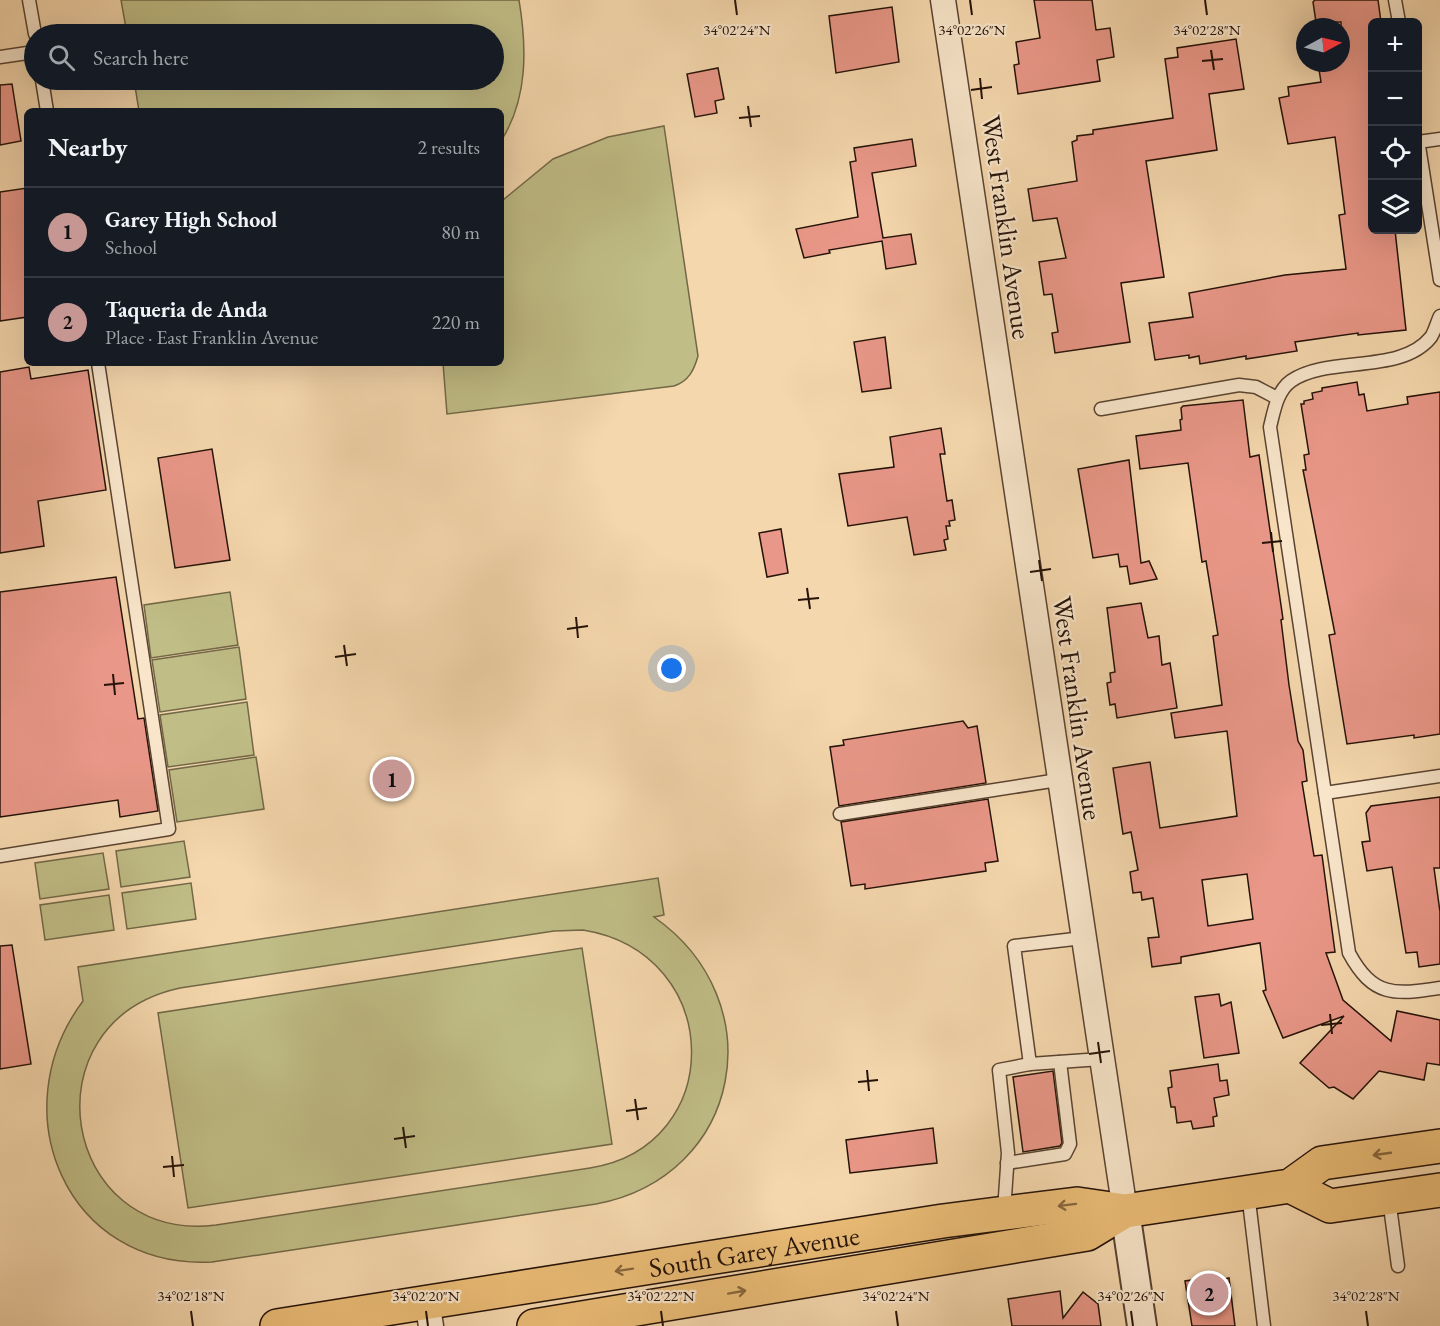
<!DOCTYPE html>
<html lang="en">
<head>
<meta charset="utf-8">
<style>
	body { margin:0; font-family:"EB Garamond",serif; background:#242831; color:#f1f3f6 }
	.controls { position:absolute; right:18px; top:18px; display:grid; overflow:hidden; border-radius:9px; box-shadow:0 6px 24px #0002 }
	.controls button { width:54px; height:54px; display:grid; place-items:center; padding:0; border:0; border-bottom:2px solid #363941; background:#171b24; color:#f1f3f6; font:30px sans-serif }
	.compass { position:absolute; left:1296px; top:18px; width:54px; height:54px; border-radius:50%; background:#171b24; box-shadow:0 6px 24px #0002; rotate:83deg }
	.you { position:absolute; left:672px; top:669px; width:21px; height:21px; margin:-15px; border:4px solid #fff; border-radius:50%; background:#1a73e8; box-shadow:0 0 0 9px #1a73e833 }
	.badge { display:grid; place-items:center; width:39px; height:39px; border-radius:50%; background:#c59692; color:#111; font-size:20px; font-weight:700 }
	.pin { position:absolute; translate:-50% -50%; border:3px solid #fff; box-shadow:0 2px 6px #0006 }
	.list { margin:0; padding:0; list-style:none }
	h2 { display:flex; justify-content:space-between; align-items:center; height:78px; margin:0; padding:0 24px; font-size:26px }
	h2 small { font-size:20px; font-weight:400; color:#9ea1a6 }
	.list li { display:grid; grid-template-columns:39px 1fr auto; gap:18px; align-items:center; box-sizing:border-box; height:90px; padding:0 24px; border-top:2px solid #363941 }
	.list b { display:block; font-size:22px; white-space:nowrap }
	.list p { margin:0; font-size:20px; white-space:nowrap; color:#9ea1a6 }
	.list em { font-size:20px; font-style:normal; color:#9ea1a6 }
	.icon { flex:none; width:33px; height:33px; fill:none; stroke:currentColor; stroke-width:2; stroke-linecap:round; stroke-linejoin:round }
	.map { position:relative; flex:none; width:1440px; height:1326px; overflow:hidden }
	.search { position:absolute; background:#171b24; box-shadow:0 6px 24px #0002; left:24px; top:24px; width:480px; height:66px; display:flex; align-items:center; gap:15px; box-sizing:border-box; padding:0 21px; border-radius:33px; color:#9ea1a6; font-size:22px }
	.panel { position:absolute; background:#171b24; box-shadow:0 6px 24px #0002; left:24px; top:108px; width:480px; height:258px; border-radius:9px }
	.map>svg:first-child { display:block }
</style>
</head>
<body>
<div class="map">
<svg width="1440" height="1326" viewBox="0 0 1440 1326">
	<rect width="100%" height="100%" fill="#f5d7ad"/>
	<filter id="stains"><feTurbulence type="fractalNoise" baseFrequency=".00333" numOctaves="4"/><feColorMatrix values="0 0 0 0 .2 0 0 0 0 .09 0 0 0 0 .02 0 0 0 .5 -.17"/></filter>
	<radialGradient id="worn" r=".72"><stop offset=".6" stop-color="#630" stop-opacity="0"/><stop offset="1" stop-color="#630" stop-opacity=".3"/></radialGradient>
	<g fill="#c0bd86" stroke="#726847" stroke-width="1.5" fill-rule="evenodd">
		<path d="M 121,0 L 519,0 C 527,48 528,99 501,141 L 501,111 L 139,111 L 134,80 L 494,80 L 494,34 L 127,34 Z"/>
		<path d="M 664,126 L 698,356 C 694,370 689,381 674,386 L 447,414 L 443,363 L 501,363 L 501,203 L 503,200 L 553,159 L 608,137 Z"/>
		<polygon points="230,592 238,645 151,658 144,605"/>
		<polygon points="239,647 246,699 160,712 152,660"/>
		<polygon points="247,702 254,755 168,767 160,715"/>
		<polygon points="256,757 264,809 177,822 169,770"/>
		<polygon points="184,841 190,877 121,887 116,851"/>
		<polygon points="103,853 109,889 40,899 35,863"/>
		<path d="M 658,878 L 664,915 L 654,917 C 774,1001 743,1176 596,1204 L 212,1262 C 67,1270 0,1112 83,1001 L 78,967 ZM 583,930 C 725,953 728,1146 590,1168 L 216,1225 C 61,1244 24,1022 180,988 L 554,931 Z"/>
		<polygon points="191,883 196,919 127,929 122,893"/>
		<polygon points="109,895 114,930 45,940 40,905"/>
		<polygon points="582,948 612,1144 188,1208 158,1013"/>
	</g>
	<g fill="#e99788" stroke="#251208" stroke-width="1.5" fill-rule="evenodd">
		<polygon points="1034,0 1092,0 1096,30 1110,28 1114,57 1097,60 1100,81 1018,94 1014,65 1019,64 1016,42 1040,38"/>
		<polygon points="1315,0 1378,0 1381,22 1372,22 1372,230 1395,230 1406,330 1358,335 1358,333 1295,342 1297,351 1246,359 1246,356 1200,364 1199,356 1189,358 1189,355 1155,360 1149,323 1193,317 1189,293 1285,275 1346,269 1339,215 1345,214 1335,137 1288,144 1279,98 1289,96 1288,87 1321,82 1318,63 1341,63 1341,22 1316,22 1313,2"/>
		<polygon points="892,7 899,62 836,73 829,16"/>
		<polygon points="1236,39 1244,89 1209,94 1217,150 1146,161 1164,277 1121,283 1130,342 1055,353 1052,333 1058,332 1052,294 1044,295 1039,262 1066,258 1057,218 1033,221 1028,189 1077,181 1072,142 1077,140 1077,136 1093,134 1093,130 1173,118 1165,59 1178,57 1177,48"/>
		<polygon points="718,68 724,99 715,101 717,113 695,117 687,74"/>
		<polygon points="12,84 21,141 0,145 0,85"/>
		<polygon points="912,139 916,166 872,173 883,238 911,234 916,264 886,269 882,241 829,250 830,253 804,258 796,229 858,217 850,162 856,161 854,148"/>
		<polygon points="27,188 27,317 0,321 0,192"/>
		<polygon points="885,337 891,388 862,392 854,342"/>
		<polygon points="29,367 31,379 88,370 106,490 38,501 44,546 0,553 0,372"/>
		<polygon points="1357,382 1359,395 1364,394 1367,411 1408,404 1407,397 1440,392 1440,734 1414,738 1414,735 1347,744 1329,635 1335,634 1303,470 1306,470 1304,455 1309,454 1301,404 1304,404 1304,401 1313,399 1312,393 1322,391 1322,388"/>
		<path d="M 1243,400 L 1250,457 L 1259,455 L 1283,619 L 1281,620 L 1289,685 L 1298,741 L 1303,750 L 1307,781 L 1302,782 L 1314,856 L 1322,855 L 1335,952 L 1326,953 L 1343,1000 L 1391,1041 L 1397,1011 L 1440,1020 L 1440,1065 L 1427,1063 L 1424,1080 L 1379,1071 L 1353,1099 L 1334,1087 L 1329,1088 L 1300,1063 L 1344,1016 L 1283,1038 L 1263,991 L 1266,990 L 1260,943 L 1181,957 L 1181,963 L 1152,967 L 1148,938 L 1159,937 L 1153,898 L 1142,900 L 1141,892 L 1133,893 L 1130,872 L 1138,870 L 1131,832 L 1123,834 L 1113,768 L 1150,762 L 1160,828 L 1237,816 L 1227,731 L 1175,738 L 1171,713 L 1222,705 L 1213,636 L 1218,635 L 1206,561 L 1202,562 L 1188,463 L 1140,469 L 1136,436 L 1181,430 L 1180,420 L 1182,419 L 1181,408 L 1183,406 ZM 1247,874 L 1253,919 L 1208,926 L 1202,880 Z"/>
		<polygon points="941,428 945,454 940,454 947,501 952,500 955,520 949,521 950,526 946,526 948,539 944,540 946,550 914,555 907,517 848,526 839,474 894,467 890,437"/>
		<polygon points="212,449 230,560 175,568 158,458"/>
		<polygon points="1129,460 1141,563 1149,561 1157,579 1130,584 1127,566 1120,567 1118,554 1093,558 1078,469"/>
		<polygon points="781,529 788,573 767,577 759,533"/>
		<polygon points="116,577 138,719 144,718 158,811 120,817 118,800 0,817 0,592"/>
		<polygon points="1141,603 1148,638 1159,636 1162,665 1170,663 1177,708 1117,718 1115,704 1110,705 1107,683 1111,682 1110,673 1115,672 1107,608"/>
		<polygon points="963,721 968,728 977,726 986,783 839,806 830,747 844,745 843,740"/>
		<polygon points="1440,797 1440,868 1434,868 1440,912 1440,964 1419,967 1417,952 1406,953 1392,867 1367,871 1362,842 1370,841 1366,813 1371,806"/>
		<polygon points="988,799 998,861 985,863 986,871 865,889 865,884 851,886 841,822"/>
		<polygon points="12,945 31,1064 0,1069 0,946"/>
		<polygon points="1219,994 1221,1006 1231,1002 1239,1053 1204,1058 1195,997"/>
		<polygon points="1218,1064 1220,1081 1227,1080 1229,1095 1214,1098 1217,1116 1213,1117 1214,1126 1193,1129 1191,1121 1177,1123 1175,1107 1171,1107 1168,1088 1172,1087 1170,1071"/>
		<polygon points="1053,1071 1062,1143 1060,1146 1023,1152 1013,1077"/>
		<polygon points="933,1128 937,1163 850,1173 846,1140"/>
		<polygon points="1214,1277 1215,1281 1229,1278 1235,1326 1192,1326 1185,1281"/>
		<polygon points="1060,1291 1063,1318 1083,1292 1098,1304 1101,1326 1012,1326 1008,1299"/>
	</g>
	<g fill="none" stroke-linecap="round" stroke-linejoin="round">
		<defs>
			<g id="service">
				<polyline points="29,0 35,34"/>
				<polyline points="1395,0 1399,22"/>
				<polyline points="0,57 34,52"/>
				<polyline points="42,80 47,111"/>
				<polyline points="1418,140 1440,280"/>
				<polyline points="1418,142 1440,139"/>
				<path d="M 1440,316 C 1437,322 1435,331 1431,337 C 1401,375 1328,355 1291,381 C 1277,391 1274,411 1270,427 L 1349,953 C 1373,997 1394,995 1440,988"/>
				<polyline points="1101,409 1239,385 1256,387 1277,398"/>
				<polyline points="1325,793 1440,776"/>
				<polyline points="840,814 1058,780"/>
				<polyline points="0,856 169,829 98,363"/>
				<polyline points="1083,938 1014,946 1030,1064 1101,1059"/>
				<polyline points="1007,1163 1065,1154 1070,1144 1060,1062"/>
				<polyline points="1248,1193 1264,1326"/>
				<polyline points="1389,1199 1398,1266"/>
				<polyline points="1004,1211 1008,1153 999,1070 1030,1064"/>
			</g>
			<g id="minor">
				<polyline points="943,0 1125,1211"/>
				<polyline points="427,1302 431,1326"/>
			</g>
			<polyline id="tertiary" points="1125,1211 1142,1326"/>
			<g id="primary">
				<polyline points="1290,1186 1330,1206 1440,1190"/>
				<path id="s1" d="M 277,1326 L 943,1221 L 1077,1204 L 1125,1211 L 1290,1186 L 1322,1163 L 1440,1146"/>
				<polyline points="534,1326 1087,1234 1125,1211"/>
			</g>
		</defs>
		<use href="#service" stroke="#594331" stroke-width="15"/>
		<use href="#minor" stroke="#594331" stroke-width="27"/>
		<use href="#tertiary" stroke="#594331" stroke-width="32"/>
		<use href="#primary" stroke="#251208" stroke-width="36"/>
		<use href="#service" stroke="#f8e5ca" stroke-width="12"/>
		<use href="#minor" stroke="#f8e5ca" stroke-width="24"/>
		<use href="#tertiary" stroke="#f8e5ca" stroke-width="28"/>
		<use href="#primary" stroke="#eabc76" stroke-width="33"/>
	</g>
	<defs><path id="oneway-shaft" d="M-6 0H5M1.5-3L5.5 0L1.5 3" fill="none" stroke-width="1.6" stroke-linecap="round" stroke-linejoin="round" transform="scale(1.5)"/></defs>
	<g stroke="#88673f">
		<use href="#oneway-shaft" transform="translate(1382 1154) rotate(172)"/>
		<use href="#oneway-shaft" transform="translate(1067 1205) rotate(173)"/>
		<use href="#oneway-shaft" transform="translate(624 1270) rotate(171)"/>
		<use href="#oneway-shaft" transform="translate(737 1292) rotate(-10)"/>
	</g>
	<path fill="none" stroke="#251208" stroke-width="2" d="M 735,0 L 737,15M 970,0 L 972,15M 1205,0 L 1207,15M 1211,50 L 1214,70M 1202,61 L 1223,59M 980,78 L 982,99M 971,90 L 992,87M 748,106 L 751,127M 739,118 L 760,116M 1271,532 L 1273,552M 1262,543 L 1282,541M 1039,560 L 1042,581M 1030,572 L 1051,569M 807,588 L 810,609M 798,600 L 819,598M 576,617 L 578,638M 567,629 L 588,626M 344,645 L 347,666M 335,657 L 356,654M 113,674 L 115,695M 104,685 L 124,683M 1330,1014 L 1332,1034M 1321,1025 L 1342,1023M 1098,1042 L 1101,1063M 1089,1054 L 1110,1051M 867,1070 L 869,1091M 858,1082 L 878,1080M 635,1099 L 638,1120M 626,1111 L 647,1108M 403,1127 L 406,1148M 394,1139 L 415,1136M 172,1156 L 174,1177M 163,1167 L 184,1165M 191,1311 L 193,1326M 426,1311 L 428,1326M 661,1311 L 663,1326M 896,1311 L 898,1326M 1131,1311 L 1133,1326M 1366,1311 L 1368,1326"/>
	<g text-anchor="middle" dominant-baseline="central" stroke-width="4.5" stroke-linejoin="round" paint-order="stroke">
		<g font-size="27" fill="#251208" stroke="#f8e5ca">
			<text transform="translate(1007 227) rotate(82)">West Franklin Avenue</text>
			<text transform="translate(1078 708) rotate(82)">West Franklin Avenue</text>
			<text stroke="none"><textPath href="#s1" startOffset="483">South Garey Avenue</textPath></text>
		</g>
	</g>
	<g font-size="15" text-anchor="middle" fill="#251208" stroke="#f8e5ca" stroke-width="4.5" stroke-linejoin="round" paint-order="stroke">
		<text x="737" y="35">34°02'24"N</text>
		<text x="972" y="35">34°02'26"N</text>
		<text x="1207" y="35">34°02'28"N</text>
		<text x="191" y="1301">34°02'18"N</text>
		<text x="426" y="1301">34°02'20"N</text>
		<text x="661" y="1301">34°02'22"N</text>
		<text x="896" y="1301">34°02'24"N</text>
		<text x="1131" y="1301">34°02'26"N</text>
		<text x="1366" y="1301">34°02'28"N</text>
	</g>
	<rect width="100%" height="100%" filter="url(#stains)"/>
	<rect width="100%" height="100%" fill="url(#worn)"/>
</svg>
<div class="controls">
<button>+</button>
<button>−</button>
<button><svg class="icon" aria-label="locate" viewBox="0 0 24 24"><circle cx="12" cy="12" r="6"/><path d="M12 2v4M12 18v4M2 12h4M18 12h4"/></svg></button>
<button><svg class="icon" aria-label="layers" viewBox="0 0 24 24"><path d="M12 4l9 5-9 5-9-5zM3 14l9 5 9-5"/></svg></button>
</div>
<svg class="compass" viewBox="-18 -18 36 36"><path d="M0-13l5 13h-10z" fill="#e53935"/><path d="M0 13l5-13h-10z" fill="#9ea1a6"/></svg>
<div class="you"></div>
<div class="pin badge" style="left:392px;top:779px">1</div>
<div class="pin badge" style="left:1209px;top:1293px">2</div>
<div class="search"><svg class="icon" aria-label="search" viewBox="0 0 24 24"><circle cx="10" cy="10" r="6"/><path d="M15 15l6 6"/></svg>Search here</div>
<section class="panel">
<h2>Nearby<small>2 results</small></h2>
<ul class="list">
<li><span class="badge">1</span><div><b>Garey High School</b><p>School</p></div><em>80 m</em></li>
<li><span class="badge">2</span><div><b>Taqueria de Anda</b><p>Place · East Franklin Avenue</p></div><em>220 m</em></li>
</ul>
</section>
</div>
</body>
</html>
